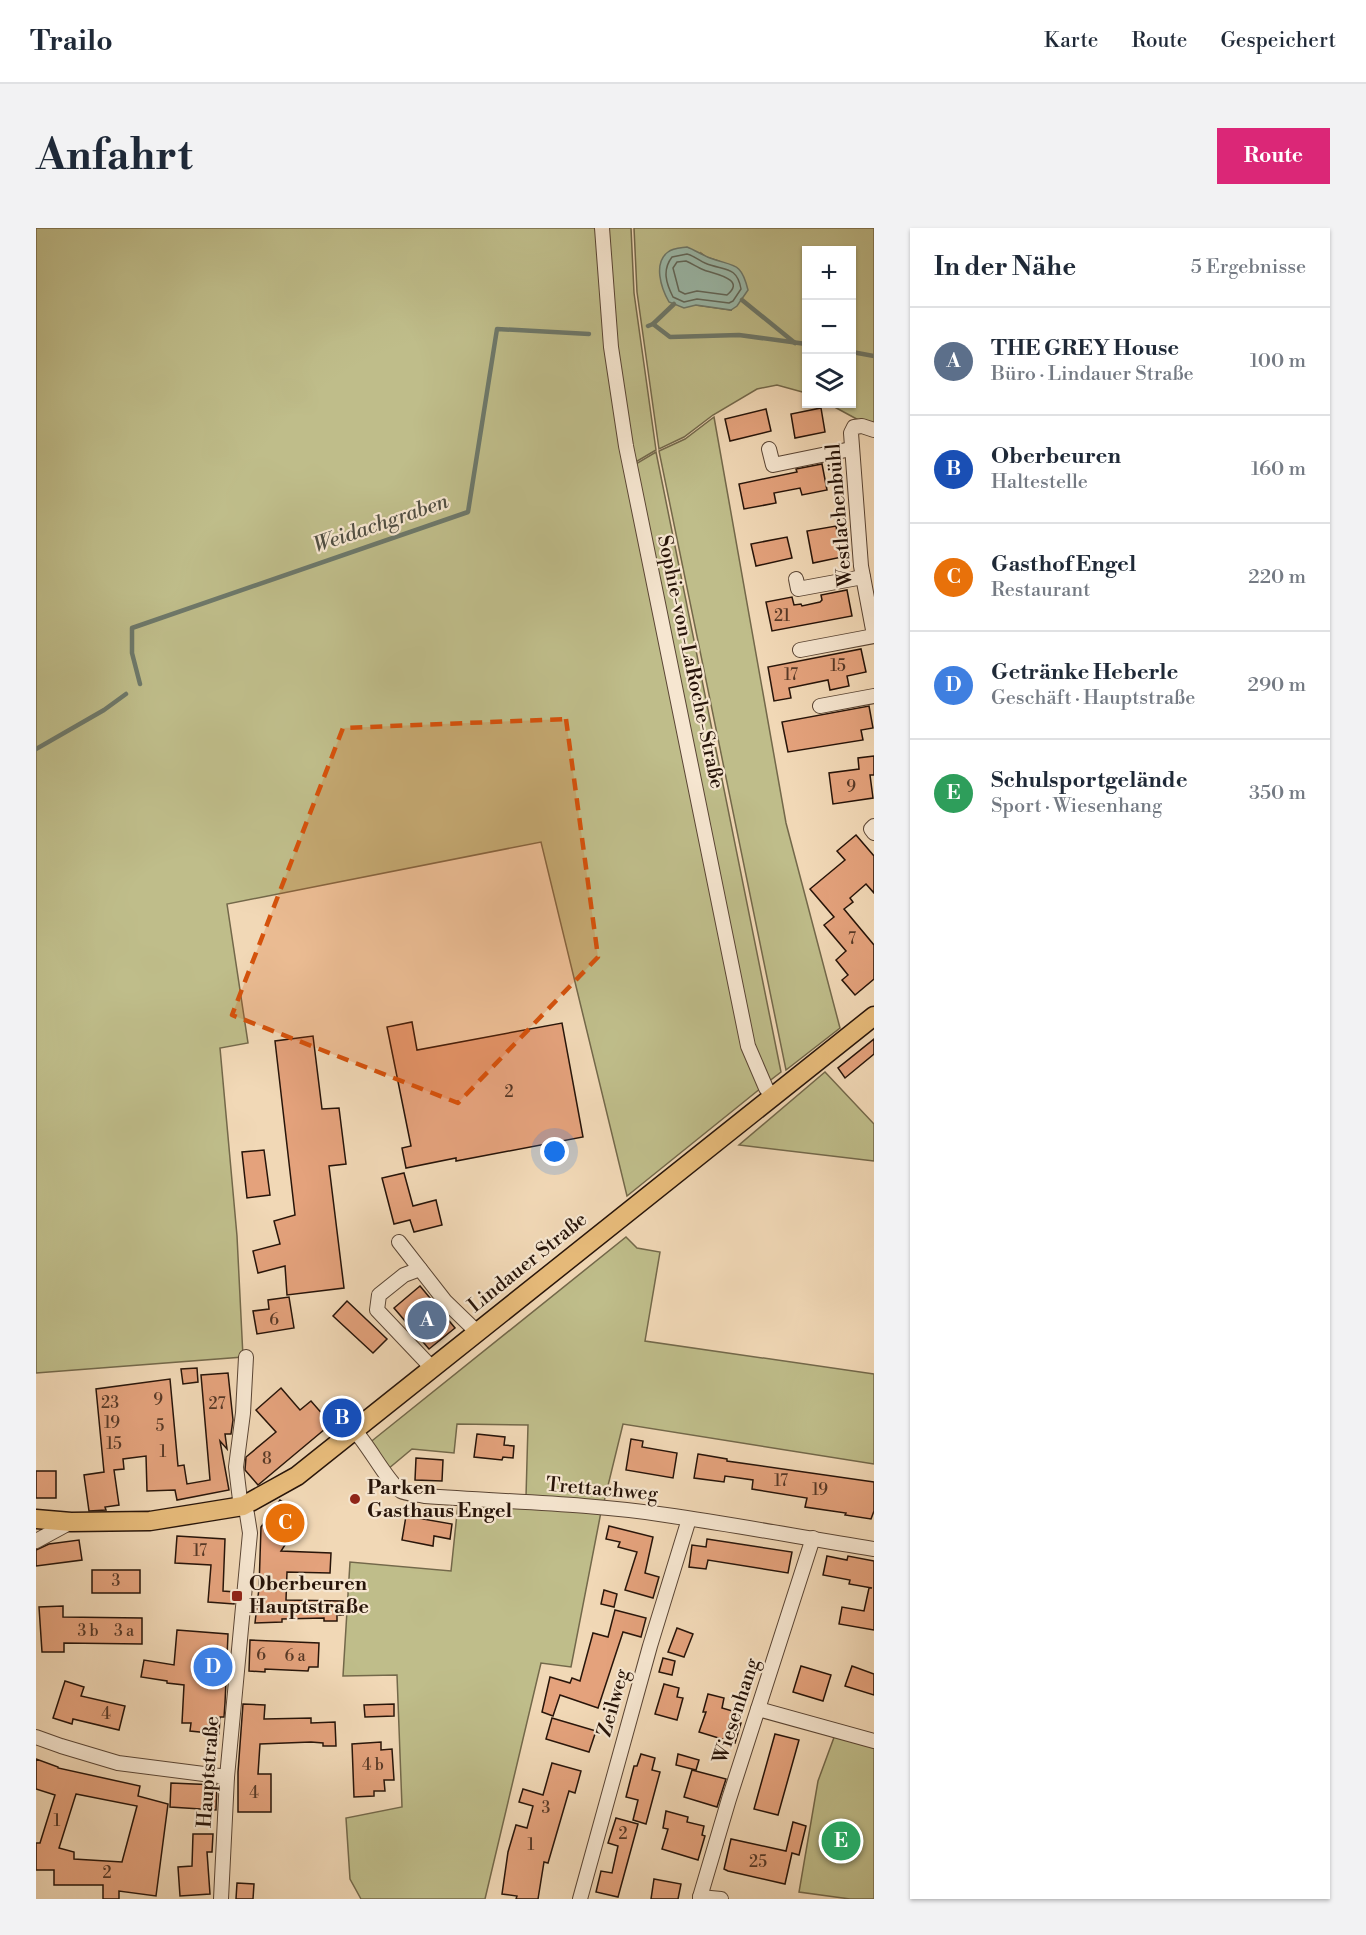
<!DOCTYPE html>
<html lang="de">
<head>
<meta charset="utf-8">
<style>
	body { margin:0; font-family:"Libre Bodoni",serif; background:#f2f2f3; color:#1f2937 }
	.controls { position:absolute; right:18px; top:18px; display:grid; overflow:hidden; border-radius:0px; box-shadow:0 2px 4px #0004 }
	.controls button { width:54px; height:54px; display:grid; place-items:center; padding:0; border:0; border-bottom:2px solid #e0e1e3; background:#fff; color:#1f2937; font:30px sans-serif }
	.you { position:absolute; left:519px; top:924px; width:21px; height:21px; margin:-15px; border:4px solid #fff; border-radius:50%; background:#1a73e8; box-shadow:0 0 0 9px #1a73e833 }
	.badge { display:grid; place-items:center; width:39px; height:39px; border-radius:50%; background:#db2777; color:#fff; font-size:20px; font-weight:700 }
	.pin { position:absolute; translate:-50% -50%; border:3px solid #fff; box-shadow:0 2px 6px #0006 }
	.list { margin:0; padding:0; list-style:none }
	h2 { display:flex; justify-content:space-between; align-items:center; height:78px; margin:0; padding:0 24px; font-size:26px }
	h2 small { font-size:20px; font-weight:400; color:#747a83 }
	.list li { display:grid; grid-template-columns:39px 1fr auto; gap:18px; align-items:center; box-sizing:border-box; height:108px; padding:0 24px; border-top:2px solid #e0e1e3 }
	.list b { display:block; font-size:22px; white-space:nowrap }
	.list p { margin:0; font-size:20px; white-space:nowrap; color:#747a83 }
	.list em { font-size:20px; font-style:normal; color:#747a83 }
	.icon { flex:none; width:33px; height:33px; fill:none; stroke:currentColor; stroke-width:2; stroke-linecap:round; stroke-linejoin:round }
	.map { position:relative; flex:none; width:838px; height:1671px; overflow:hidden; border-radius:0px }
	header { display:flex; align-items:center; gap:36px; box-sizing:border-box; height:84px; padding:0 30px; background:#fff; border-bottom:2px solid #e0e1e3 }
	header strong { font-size:28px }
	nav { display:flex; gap:33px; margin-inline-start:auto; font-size:21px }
	.intro { display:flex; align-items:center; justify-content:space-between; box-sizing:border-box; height:144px; padding:0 36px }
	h1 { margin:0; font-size:42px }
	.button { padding:15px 27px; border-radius:0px; background:#db2777; color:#fff; font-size:21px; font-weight:700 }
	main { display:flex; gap:36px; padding:0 36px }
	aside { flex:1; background:#fff; border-radius:0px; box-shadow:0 2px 4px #0004 }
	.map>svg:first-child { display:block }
</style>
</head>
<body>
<header>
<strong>Trailo</strong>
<nav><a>Karte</a><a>Route</a><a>Gespeichert</a></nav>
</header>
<div class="intro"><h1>Anfahrt</h1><a class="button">Route</a></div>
<main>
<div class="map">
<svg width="838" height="1671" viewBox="0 0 838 1671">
	<rect width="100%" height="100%" fill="#f1d8b6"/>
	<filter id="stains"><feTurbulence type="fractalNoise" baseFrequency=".00333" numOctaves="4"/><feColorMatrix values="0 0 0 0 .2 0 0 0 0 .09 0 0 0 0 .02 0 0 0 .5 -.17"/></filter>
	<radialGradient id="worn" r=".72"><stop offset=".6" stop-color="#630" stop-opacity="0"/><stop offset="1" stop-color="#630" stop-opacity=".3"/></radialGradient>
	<g fill="#bfbd8a" stroke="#73684a" stroke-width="1.5" fill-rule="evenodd">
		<polygon points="0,0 561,0 569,119 725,860 591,968 505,614 191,676 212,815 184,820 201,1008 207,1129 0,1145"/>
		<polygon points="570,0 595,0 598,65 620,222 598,235 581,118"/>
		<path d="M 598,0 L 838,0 L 838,199 L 828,195 L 793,176 L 816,176 L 816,22 L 770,22 L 770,165 L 741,157 L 721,161 L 677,187 L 648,209 L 623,221 L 601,64 ZM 665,25 L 670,29 L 683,33 L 695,82 L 660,77 Z"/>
		<polygon points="678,189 750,595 804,800 750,842 623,223 649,211"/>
		<polygon points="620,224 745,844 732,854 717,818 598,237"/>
		<polygon points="789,844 838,896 838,933 703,917"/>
		<polygon points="590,1009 601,1020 624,1024 609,1113 838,1146 838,1236 587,1196 568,1274 490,1269 492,1197 421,1196 418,1225 376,1221 352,1241 332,1216"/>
		<polygon points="422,1276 565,1284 535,1439 505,1435 449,1671 325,1671 314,1651 310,1590 366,1579 361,1447 307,1448 314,1334 415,1343"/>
		<polygon points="800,1504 838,1516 838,1671 814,1671 763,1664 782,1553"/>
	</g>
	<path fill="#9bbaab" stroke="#6d786a" stroke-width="1.5" d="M 651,19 C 659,22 666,27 674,30 C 698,39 705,33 712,62 L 701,78 L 695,82 L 660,77 L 648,80 L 633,74 C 625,60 617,35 632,24 C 637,20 645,20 651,19 Z"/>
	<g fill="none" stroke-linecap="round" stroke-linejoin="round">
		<g stroke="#61675a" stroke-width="1.5">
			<path d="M 651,26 C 658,28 663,32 669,35 C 687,43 701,37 705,61 L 697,73 L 693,75 L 661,71 L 648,74 L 637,69 C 630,55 626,42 636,29 Z"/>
			<path d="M 650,33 C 657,36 662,40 668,42 C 678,46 711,51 691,67 L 661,63 L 649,66 L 643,63 L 637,40 L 641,34 Z"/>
		</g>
		<g stroke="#6d786a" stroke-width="4.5">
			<polyline points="706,72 759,115"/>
			<polyline points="617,96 638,76"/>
			<polyline points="612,98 617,96 634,109 703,107 770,116"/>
			<polyline points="816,124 838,128"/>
			<polyline points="104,456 96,425 96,400 432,284 461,101 553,106"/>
			<polyline points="0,521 68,482 90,466"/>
		</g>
	</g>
	<g fill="#e4a27c" stroke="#271409" stroke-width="1.5" fill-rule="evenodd">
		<polygon points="785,180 789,204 759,210 755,186"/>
		<polygon points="730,181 735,203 694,213 689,191"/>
		<polygon points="786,236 791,262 766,267 764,260 738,265 740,275 708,281 703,256 761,244 760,241"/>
		<polygon points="800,298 806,329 777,335 771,303"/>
		<polygon points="751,309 756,330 720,338 715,316"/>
		<polygon points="811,362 816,388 736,403 730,374 756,369 758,377 765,376 766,378 784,374 786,372 785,367"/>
		<polygon points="825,421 830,444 811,448 813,458 794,462 792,452 753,460 755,470 738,473 732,439"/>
		<polygon points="833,478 837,500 825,502 827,512 752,524 746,494"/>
		<polygon points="838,528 838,547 834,547 837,570 797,576 793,545 823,541 822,530"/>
		<polygon points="820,607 838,628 838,665 830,656 814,670 817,674 808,681 838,717 838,751 819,767 806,752 812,747 800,732 810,723 788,697 798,689 774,661 809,632 801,623"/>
		<polygon points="376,794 381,822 526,795 547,909 420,933 420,930 370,940 366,920 375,918 351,799"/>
		<polygon points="277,808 286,881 303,880 310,936 293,938 308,1060 251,1067 249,1038 222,1045 217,1023 244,1016 238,993 259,987 239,813"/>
		<polygon points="838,811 838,826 809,850 802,840"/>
		<polygon points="228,922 234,967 211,970 206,924"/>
		<polygon points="368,945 377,978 400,972 406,997 378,1004 374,992 358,996 346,950"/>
		<polygon points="384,1058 419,1100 393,1121 358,1080"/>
		<polygon points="253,1069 258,1100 221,1106 217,1083 233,1081 232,1072"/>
		<polygon points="311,1073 351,1111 337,1125 297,1088"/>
		<polygon points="161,1140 162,1154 147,1156 145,1141"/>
		<polygon points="192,1145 197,1192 195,1206 189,1206 191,1221 184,1213 193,1262 141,1272 139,1262 111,1263 110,1228 87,1231 88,1241 78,1242 83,1277 69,1279 70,1282 53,1283 48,1247 68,1244 60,1161 134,1151 142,1238 148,1237 151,1256 174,1252 165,1147"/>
		<polygon points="245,1160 264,1182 275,1173 295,1196 222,1257 209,1242 210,1229 240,1204 220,1182"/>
		<polygon points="441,1206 469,1209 468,1217 478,1218 477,1230 467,1229 466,1232 438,1229"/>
		<polygon points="595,1211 607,1213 606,1219 641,1225 637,1250 590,1242"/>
		<polygon points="662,1226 691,1231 691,1233 838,1254 838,1283 835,1291 809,1287 810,1285 769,1279 771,1270 716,1261 717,1252 689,1248 688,1254 658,1250"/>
		<polygon points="380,1230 407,1232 406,1253 379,1252"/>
		<rect x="0" y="1243" width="20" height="27"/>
		<polygon points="244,1272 268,1288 245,1323 295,1325 294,1345 251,1344 250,1372 307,1373 307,1387 301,1387 301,1393 288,1393 288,1390 246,1391 246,1394 219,1395 223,1360 225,1299"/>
		<polygon points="370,1288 416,1296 414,1311 398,1308 397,1318 366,1312"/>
		<polygon points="573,1298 617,1309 609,1345 623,1349 617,1370 589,1362 601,1324 582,1319 584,1314 570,1311"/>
		<polygon points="141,1308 189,1311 187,1363 199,1364 198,1376 172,1374 175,1337 139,1335"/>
		<polygon points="671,1311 756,1324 752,1345 672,1332 670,1341 653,1339 656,1317 670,1319"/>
		<polygon points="43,1312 46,1332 0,1338 0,1322 13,1316"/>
		<polygon points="791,1328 811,1332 812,1328 838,1333 838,1402 803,1396 806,1379 828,1383 833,1360 836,1360 813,1356 814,1352 787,1347"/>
		<rect x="56" y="1342" width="48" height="23"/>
		<polygon points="568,1362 581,1366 578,1379 565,1376"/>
		<polygon points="27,1378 27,1389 106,1390 106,1416 28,1415 28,1424 6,1424 3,1379"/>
		<polygon points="579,1382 610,1390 605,1409 587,1404 562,1480 524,1467 517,1488 506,1484 514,1449 534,1455 536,1450 544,1453 557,1405 572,1409"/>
		<polygon points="641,1400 657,1406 648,1429 632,1424"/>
		<polygon points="141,1402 192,1406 189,1475 188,1489 184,1489 183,1506 154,1503 155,1495 146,1495 148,1457 131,1455 131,1453 105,1449 108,1432 138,1437"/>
		<polygon points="214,1412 283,1415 282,1439 273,1439 272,1443 229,1441 229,1444 213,1443"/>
		<polygon points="627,1430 639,1433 636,1447 623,1444"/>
		<polygon points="765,1438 795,1447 787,1473 757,1464"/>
		<polygon points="816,1438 838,1446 838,1467 809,1458"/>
		<polygon points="29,1453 48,1459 45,1468 89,1478 83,1502 37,1491 36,1496 17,1490"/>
		<polygon points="628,1456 643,1460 641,1469 647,1470 641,1492 619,1486"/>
		<polygon points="672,1466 688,1470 686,1480 700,1484 698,1493 705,1495 699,1515 663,1504 670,1484 667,1484"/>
		<polygon points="207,1476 229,1477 228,1491 275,1490 275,1495 299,1494 300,1518 287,1518 287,1515 275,1514 224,1516 222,1546 235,1546 235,1584 202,1584 202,1544"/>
		<polygon points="358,1476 358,1488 329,1489 328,1477"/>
		<polygon points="516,1490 560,1503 553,1524 510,1511"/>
		<polygon points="739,1506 763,1512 742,1587 718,1581"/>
		<polygon points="345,1514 345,1522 356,1521 358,1552 348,1552 349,1563 338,1563 338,1568 318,1569 316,1516"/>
		<polygon points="605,1526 619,1530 616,1542 624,1544 610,1596 597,1592 602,1572 590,1569 598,1538 601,1538"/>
		<polygon points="642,1526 663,1532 660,1542 640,1537"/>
		<path d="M 0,1531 L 22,1539 L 22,1540 L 104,1558 L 102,1568 L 132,1576 L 120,1668 L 83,1663 L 83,1671 L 67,1671 L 67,1657 L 18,1657 L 18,1642 L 0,1642 L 0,1615 L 4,1615 L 19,1567 L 0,1561 ZM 40,1566 L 101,1578 L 86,1634 L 38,1631 L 38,1624 L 23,1620 Z"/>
		<polygon points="516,1535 545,1543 539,1565 533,1563 512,1635 508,1634 502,1671 480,1671 481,1668 466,1666 472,1624 480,1597 491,1600 497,1578 483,1574 487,1561 507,1567"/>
		<polygon points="656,1542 690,1551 681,1579 648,1569"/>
		<polygon points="135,1555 181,1557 180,1582 134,1579"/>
		<polygon points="630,1583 652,1589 651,1594 668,1598 666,1607 669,1608 662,1632 626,1621 632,1601 627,1600"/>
		<polygon points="580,1590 602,1596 582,1669 560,1664 565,1643 576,1645 582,1618 572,1615"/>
		<polygon points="757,1594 770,1598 763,1627 756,1625 749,1656 692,1643 688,1641 695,1611 750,1623"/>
		<polygon points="157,1606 177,1606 176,1624 171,1624 174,1666 144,1668 142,1639 156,1638"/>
		<polygon points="618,1651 645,1656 642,1671 615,1671"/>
		<polygon points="201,1655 218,1656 217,1671 200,1671"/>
	</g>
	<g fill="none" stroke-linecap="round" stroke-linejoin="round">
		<defs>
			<g id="minor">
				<polyline points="566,0 575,119 590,218 712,818 730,860 737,869"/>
				<polyline points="838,202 826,198 818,199 815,205 825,338 838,407"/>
				<polyline points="733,221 737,237 815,221"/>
				<polyline points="760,351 762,361 827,349"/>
				<polyline points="764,422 838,408"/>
				<polyline points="784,478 838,468"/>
				<polyline points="838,598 835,601 838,605"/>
				<polyline points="363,1014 409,1073 441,1104"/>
				<polyline points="384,1041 368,1047 343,1067 341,1082 396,1140"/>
				<path d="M 318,1202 C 332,1216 352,1255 365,1263 C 371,1266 382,1266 389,1268 C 469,1274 551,1275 630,1287 C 700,1297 769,1310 838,1321"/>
				<polyline points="0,1313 35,1294"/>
				<polyline points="722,1481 838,1513"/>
				<polyline points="0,1509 25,1518 82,1535 191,1549"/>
				<polyline points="664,1669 693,1571 777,1310"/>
				<polyline points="185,1671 191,1549 214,1305 211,1286 204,1272 200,1239 207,1185 210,1129"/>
				<polyline points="544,1671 614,1418 653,1291"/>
				<polyline points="664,1671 664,1669 685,1671"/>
			</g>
			<polyline id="major" points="0,1291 35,1294 114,1293 164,1285 207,1278 261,1248 838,788"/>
		</defs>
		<use href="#minor" stroke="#5a4534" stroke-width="16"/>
		<use href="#major" stroke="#271409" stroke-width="21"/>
		<use href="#minor" stroke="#f6e6d0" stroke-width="14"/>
		<use href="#major" stroke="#e8bc7b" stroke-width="18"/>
	</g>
	<path fill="#d5520c" fill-opacity="0.2" stroke="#d5520c" stroke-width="4.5" stroke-dasharray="12 8" stroke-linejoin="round" d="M 530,491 L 562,729 L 422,875 L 196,787 L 307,500 Z"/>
	<g fill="#8f2418" stroke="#f6e6d0" stroke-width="2">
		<circle cx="319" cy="1271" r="6"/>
		<rect x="195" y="1362" width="12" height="12" rx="3"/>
	</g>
	<g text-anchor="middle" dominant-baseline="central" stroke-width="4.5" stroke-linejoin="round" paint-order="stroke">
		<g font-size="16" fill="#563826">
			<text x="746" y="388">21</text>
			<text x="802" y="438">15</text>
			<text x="755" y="447">17</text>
			<text x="815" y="559">9</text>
			<text x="816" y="711">7</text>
			<text x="473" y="864">2</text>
			<text x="238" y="1092">6</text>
			<text x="122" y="1172">9</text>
			<text x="74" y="1175">23</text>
			<text x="181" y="1176">27</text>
			<text x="76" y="1195">19</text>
			<text x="124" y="1198">5</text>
			<text x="78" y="1216">15</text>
			<text x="127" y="1224">1</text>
			<text x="231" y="1231">8</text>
			<text x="745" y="1253">17</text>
			<text x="784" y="1262">19</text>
			<text x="164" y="1323">17</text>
			<text x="80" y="1353">3</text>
			<text x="52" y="1403">3 b</text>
			<text x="88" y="1403">3 a</text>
			<text x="225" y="1427">6</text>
			<text x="259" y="1428">6 a</text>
			<text x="70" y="1486">4</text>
			<text x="337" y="1537">4 b</text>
			<text x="218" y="1565">4</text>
			<text x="510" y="1580">3</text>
			<text x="21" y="1593">1</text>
			<text x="587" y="1606">2</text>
			<text x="495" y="1617">1</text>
			<text x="722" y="1634">25</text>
			<text x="71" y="1645">2</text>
		</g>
		<g font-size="20" fill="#271409" stroke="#f6e6d0">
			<text transform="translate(804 287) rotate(-95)">Westlachenbühl</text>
			<text transform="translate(654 434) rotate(78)">Sophie-von-LaRoche-Straße</text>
			<text transform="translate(492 1035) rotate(-39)">Lindauer Straße</text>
			<text transform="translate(566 1262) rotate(5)">Trettachweg</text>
			<text transform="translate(578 1475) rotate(-74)">Zeilweg</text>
			<text transform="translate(701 1483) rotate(-72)">Wiesenhang</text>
			<text transform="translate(173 1544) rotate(-86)">Hauptstraße</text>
		</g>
		<g font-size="20" font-weight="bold" fill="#271409" stroke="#f6e6d0" text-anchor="start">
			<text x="331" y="1260">Parken<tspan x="331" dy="23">Gasthaus Engel</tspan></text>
			<text x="213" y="1356">Oberbeuren<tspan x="213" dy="23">Hauptstraße</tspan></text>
		</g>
		<g font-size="21" font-style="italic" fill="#504e42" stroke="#f6e6d0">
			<text transform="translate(345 296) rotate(-19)">Weidachgraben</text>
		</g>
	</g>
	<rect width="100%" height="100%" filter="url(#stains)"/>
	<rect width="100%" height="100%" fill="url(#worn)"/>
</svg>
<div class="controls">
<button>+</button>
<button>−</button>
<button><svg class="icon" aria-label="layers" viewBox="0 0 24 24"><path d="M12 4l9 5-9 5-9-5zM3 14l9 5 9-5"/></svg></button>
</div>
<div class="you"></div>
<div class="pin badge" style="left:391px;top:1092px;background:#5c6f8a">A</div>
<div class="pin badge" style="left:306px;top:1190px;background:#1a4fb4">B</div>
<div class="pin badge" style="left:249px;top:1295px;background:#e8710a">C</div>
<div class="pin badge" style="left:177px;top:1439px;background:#3f7fe0">D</div>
<div class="pin badge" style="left:805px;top:1613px;background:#2e9e5b">E</div>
</div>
<aside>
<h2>In der Nähe<small>5 Ergebnisse</small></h2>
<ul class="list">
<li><span class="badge" style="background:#5c6f8a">A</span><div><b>THE GREY House</b><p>Büro · Lindauer Straße</p></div><em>100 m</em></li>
<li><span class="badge" style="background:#1a4fb4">B</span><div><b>Oberbeuren</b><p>Haltestelle</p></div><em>160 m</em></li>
<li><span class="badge" style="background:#e8710a">C</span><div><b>Gasthof Engel</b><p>Restaurant</p></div><em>220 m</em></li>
<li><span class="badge" style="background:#3f7fe0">D</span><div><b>Getränke Heberle</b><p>Geschäft · Hauptstraße</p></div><em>290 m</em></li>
<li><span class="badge" style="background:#2e9e5b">E</span><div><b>Schulsportgelände</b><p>Sport · Wiesenhang</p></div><em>350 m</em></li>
</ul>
</aside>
</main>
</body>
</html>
